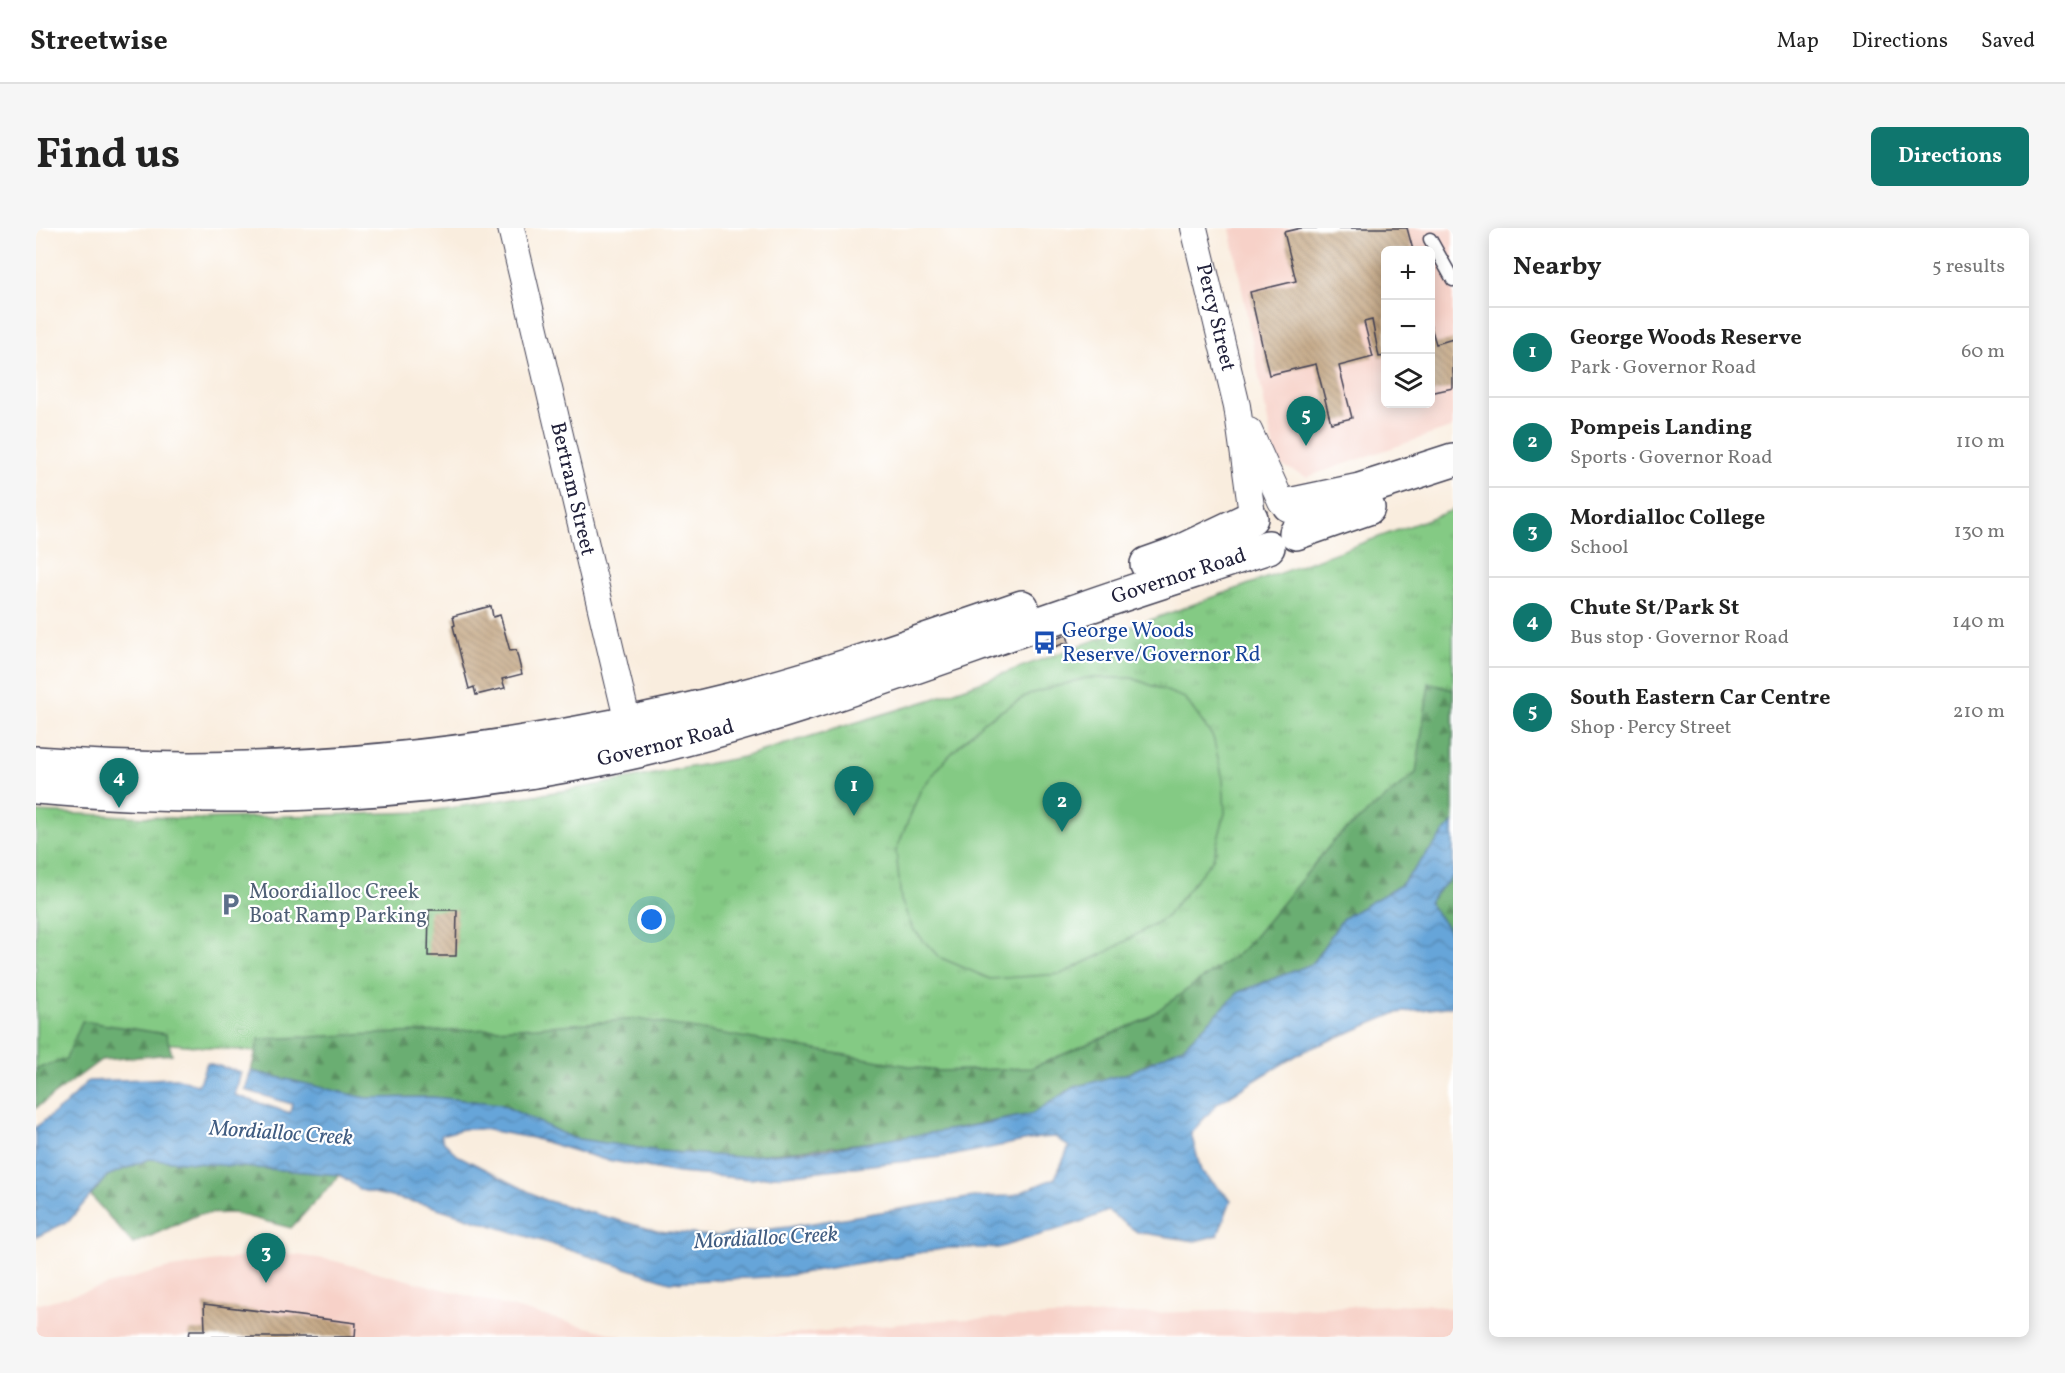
<!DOCTYPE html>
<html lang="en">
<head>
<meta charset="utf-8">
<style>
	body { margin:0; font-family:Vollkorn,serif; background:#f6f6f6; color:#222 }
	.controls { position:absolute; right:18px; top:18px; display:grid; overflow:hidden; border-radius:9px; box-shadow:0 3px 15px #0003 }
	.controls button { width:54px; height:54px; display:grid; place-items:center; padding:0; border:0; border-bottom:2px solid #e0e0e0; background:#fff; color:#222; font:30px sans-serif }
	.you { position:absolute; left:616px; top:692px; width:21px; height:21px; margin:-15px; border:4px solid #fff; border-radius:50%; background:#1a73e8; box-shadow:0 0 0 9px #1a73e833 }
	.badge { display:grid; place-items:center; width:39px; height:39px; border-radius:50%; background:#0f766e; color:#fff; font-size:20px; font-weight:700 }
	.pin { position:absolute; translate:-50% -50px; filter:drop-shadow(0 2px 3px #0008) }
	.pin::after { content:''; position:absolute; top:32px; width:21px; height:18px; background:inherit; clip-path:polygon(0 0,100% 0,50% 100%) }
	.list { margin:0; padding:0; list-style:none }
	h2 { display:flex; justify-content:space-between; align-items:center; height:78px; margin:0; padding:0 24px; font-size:26px }
	h2 small { font-size:20px; font-weight:400; color:#767676 }
	.list li { display:grid; grid-template-columns:39px 1fr auto; gap:18px; align-items:center; box-sizing:border-box; height:90px; padding:0 24px; border-top:2px solid #e0e0e0 }
	.list b { display:block; font-size:22px; white-space:nowrap }
	.list p { margin:0; font-size:20px; white-space:nowrap; color:#767676 }
	.list em { font-size:20px; font-style:normal; color:#767676 }
	.icon { flex:none; width:33px; height:33px; fill:none; stroke:currentColor; stroke-width:2; stroke-linecap:round; stroke-linejoin:round }
	.map { position:relative; flex:none; width:1417px; height:1109px; overflow:hidden; border-radius:9px }
	header { display:flex; align-items:center; gap:36px; box-sizing:border-box; height:84px; padding:0 30px; background:#fff; border-bottom:2px solid #e0e0e0 }
	header strong { font-size:28px }
	nav { display:flex; gap:33px; margin-inline-start:auto; font-size:21px }
	.intro { display:flex; align-items:center; justify-content:space-between; box-sizing:border-box; height:144px; padding:0 36px }
	h1 { margin:0; font-size:42px }
	.button { padding:15px 27px; border-radius:9px; background:#0f766e; color:#fff; font-size:21px; font-weight:700 }
	main { display:flex; gap:36px; padding:0 36px }
	aside { flex:1; background:#fff; border-radius:9px; box-shadow:0 3px 15px #0003 }
	.map>svg:first-child { display:block }
</style>
</head>
<body>
<header>
<strong>Streetwise</strong>
<nav><a>Map</a><a>Directions</a><a>Saved</a></nav>
</header>
<div class="intro"><h1>Find us</h1><a class="button">Directions</a></div>
<main>
<div class="map">
<svg width="1417" height="1109" viewBox="0 0 1417 1109">
	<defs>
		<pattern id="grass-tufts" width="24" height="20" patternUnits="userSpaceOnUse" patternTransform="scale(1.5)"><rect width="24" height="20" fill="#84ca84"/><path d="M3 7l-1-3M5 7V3M7 7l1-3M15 17l-1-3M17 17v-4M19 17l1-3" fill="none" stroke="#72ad73"/></pattern>
		<pattern id="forest-firs" width="22" height="20" patternUnits="userSpaceOnUse" patternTransform="scale(1.5)"><rect width="22" height="20" fill="#6bae72"/><path d="M5 1l3.5 6h-7zM16 11l3.5 6h-7z" fill="#588d5f"/></pattern>
		<pattern id="water-waves" width="16" height="10" patternUnits="userSpaceOnUse" patternTransform="scale(1.5)"><rect width="16" height="10" fill="#66a5d9"/><path d="M0 5q4-4 8 0t8 0" fill="none" stroke="#5486b1"/></pattern>
		<pattern id="building-back-hatch" width="6" height="6" patternUnits="userSpaceOnUse" patternTransform="scale(1.5)"><rect width="6" height="6" fill="#c0a17c"/><path d="M-1 5l2 2M0 0l6 6M5-1l2 2" fill="none" stroke="#9c8367"/></pattern>
	</defs>
	<rect width="100%" height="100%" fill="#fff"/>
	<filter id="ink" filterUnits="userSpaceOnUse"><feTurbulence type="fractalNoise" baseFrequency=".0167" numOctaves="2"/><feDisplacementMap in="SourceGraphic" scale="12" xChannelSelector="R" yChannelSelector="G"/><feConvolveMatrix kernelMatrix="1 2 1 2 8 2 1 2 1" color-interpolation-filters="sRGB"/></filter>
	<filter id="wash" filterUnits="userSpaceOnUse"><feTurbulence type="fractalNoise" baseFrequency=".008" numOctaves="4" result="noise"/><feDisplacementMap in="SourceGraphic" scale="24" xChannelSelector="R" yChannelSelector="G"/><feGaussianBlur stdDeviation="1.35" result="paint"/><feColorMatrix in="noise" values="0 0 0 0 0 0 0 0 0 0 0 0 0 0 0 0 0 1.4 0 .05"/><feComposite in="paint" operator="in"/></filter>
	<g filter="url(#wash)">
		<rect width="100%" height="100%" fill="#f9edde"/>
		<g fill="#f7d1c8" fill-rule="evenodd">
			<path d="M 1194,0 L 1417,0 L 1417,199 L 1271,249 L 1240,235 ZM 1350,22 L 1394,22 L 1394,176 L 1350,176 Z"/>
			<polygon points="240,1024 295,1032 589,1109 0,1109 0,1077 129,1041"/>
			<polygon points="1390,1076 1417,1081 1417,1109 725,1109 905,1092"/>
		</g>
		<polygon fill="url(#grass-tufts)" stroke="#537660" stroke-width="1.5" points="1417,282 1417,531 1279,691 1038,839 834,883 76,810 0,866 0,584 158,591 387,584 539,561 707,529 897,471"/>
		<g fill="url(#forest-firs)" stroke="#466856" stroke-width="1.5">
			<polygon points="1393,455 1417,462 1417,594 1365,657 1307,690 1276,736 1203,764 1148,818 1093,845 1038,859 996,886 864,911 703,929 623,923 536,910 464,876 396,869 330,870 215,843 223,811 500,799 602,791 902,843 995,840 1108,792 1208,721 1299,611 1380,545"/>
			<polygon points="1417,648 1417,708 1392,674"/>
			<polygon points="46,793 130,806 136,826 65,832 0,880 0,841 30,831"/>
			<polygon points="113,931 304,947 255,1000 197,985 163,986 97,1016 55,968 71,948"/>
		</g>
		<polygon fill="#84ca84" stroke="#537660" stroke-width="1.5" points="1050,450 1096,450 1149,470 1177,509 1187,551 1189,585 1177,631 1130,689 1073,723 1025,746 954,751 903,729 877,701 865,672 860,623 885,561 911,530 947,494 993,466"/>
		<path fill="url(#water-waves)" stroke="#44648a" stroke-width="1.5" fill-rule="evenodd" d="M 1417,594 L 1417,648 L 1392,674 L 1417,708 L 1417,778 L 1360,785 L 1266,824 L 1182,875 L 1155,905 L 1165,943 L 1195,972 L 1182,1007 L 1159,1013 L 1101,1004 L 1072,983 L 1039,996 L 962,1020 L 912,1020 L 748,1048 L 634,1054 L 395,978 L 325,962 L 304,947 L 113,931 L 71,948 L 33,993 L 0,1009 L 0,899 L 30,876 L 52,853 L 140,850 L 162,857 L 171,835 L 205,844 L 199,867 L 254,885 L 256,876 L 209,862 L 215,843 L 330,870 L 396,869 L 464,876 L 536,910 L 623,923 L 703,929 L 792,921 L 925,900 L 996,886 L 1038,859 L 1093,845 L 1148,818 L 1203,764 L 1276,736 L 1307,690 L 1365,657 ZM 427,901 L 446,901 L 496,910 L 566,931 L 642,945 L 714,951 L 914,928 L 1003,910 L 1019,909 L 1033,919 L 1019,950 L 976,968 L 938,969 L 752,999 L 678,1008 L 621,1003 L 509,972 L 421,927 L 407,913 L 405,907 Z"/>
		<g id="blocks">
			<g fill="url(#building-back-hatch)">
				<polygon points="1265,0 1371,0 1377,22 1350,22 1350,128 1343,129 1336,92 1328,94 1337,129 1303,138 1316,190 1295,195 1280,136 1233,147 1214,64 1260,53 1248,4"/>
				<polygon points="1394,96 1400,116 1417,111 1417,160 1394,165"/>
				<polygon points="455,378 457,389 464,387 474,423 480,422 486,446 466,451 469,460 440,467 438,459 433,461 417,398 419,397 417,388"/>
				<polygon points="1031,407 1033,414 1018,419 1016,412"/>
				<polygon points="393,682 421,682 420,728 392,728"/>
				<polygon points="168,1076 320,1095 319,1109 153,1109 154,1102 169,1102"/>
			</g>
		</g>
	</g>
	<g filter="url(#ink)">
		<use href="#blocks" fill-opacity="0" stroke="#424053" stroke-width="1.5"/>
		<g fill="none" stroke-linecap="round" stroke-linejoin="round">
			<defs>
				<polyline id="lane" points="1394,11 1417,52"/>
				<g id="street">
					<path id="s1" d="M 475,0 L 596,512"/>
					<path id="s2" d="M 1158,0 L 1201,178 L 1216,286"/>
					<polyline points="1213,203 1245,273"/>
				</g>
				<g id="secondary">
					<polyline points="1253,277 1324,262 1417,232"/>
					<polyline points="1260,305 1332,280"/>
					<polyline points="1111,336 1139,326 1215,290"/>
					<path d="M 0,535 C 235,553 469,529 697,471 C 794,446 890,412 986,379"/>
					<path id="s3" d="M 0,559 C 194,576 412,567 602,523 C 753,488 898,431 1045,381 C 1107,359 1170,340 1232,319"/>
				</g>
			</defs>
			<use href="#lane" stroke="#424053" stroke-width="15"/>
			<use href="#street" stroke="#424053" stroke-width="28"/>
			<use href="#secondary" stroke="#424053" stroke-width="36"/>
			<use href="#lane" stroke="#fff" stroke-width="12"/>
			<use href="#street" stroke="#fff" stroke-width="26"/>
			<use href="#secondary" stroke="#fff" stroke-width="33"/>
		</g>
	</g>
	<defs>
		<symbol id="bus-bare" viewBox="-9 -9 18 18"><path d="M-5-6H5V4H4V6H2V4H-2V6H-4V4H-5ZM-3.5-4V0h7V-4ZM-3.5 1.2v1.5H-2V1.2ZM2 1.2v1.5H3.5V1.2Z" fill="#1a4fb4" stroke="#fff" stroke-width="2.5" paint-order="stroke"/></symbol>
		<symbol id="parking-bare" viewBox="-9 -9 18 18"><path d="M-3.5-5.5H1a3.5 3.5 0 0 1 0 7H-1V5.5H-3.5ZM-1-3.4V-.6H.8a1.4 1.4 0 0 0 0-2.8Z" fill="#5c6f8a" stroke="#fff" stroke-width="2.5" paint-order="stroke"/></symbol>
	</defs>
	<g fill-rule="evenodd">
		<use href="#bus-bare" x="992" y="398" width="33" height="33"/>
		<use href="#parking-bare" x="178" y="660" width="33" height="33"/>
	</g>
	<g text-anchor="middle" dominant-baseline="central" stroke-width="4.5" stroke-linejoin="round" paint-order="stroke">
		<g font-size="21" fill="#22223b" stroke="#fff">
			<text stroke="none"><textPath href="#s2" startOffset="92">Percy Street</textPath></text>
			<text stroke="none"><textPath href="#s1" startOffset="268">Bertram Street</textPath></text>
			<text stroke="none"><textPath href="#s3" startOffset="1174">Governor Road</textPath></text>
			<text stroke="none"><textPath href="#s3" startOffset="634">Governor Road</textPath></text>
		</g>
		<g font-size="21" fill="#164399" stroke="#fff" text-anchor="start">
			<text x="1026" y="403">George Woods<tspan x="1026" dy="24">Reserve/Governor Rd</tspan></text>
		</g>
		<g font-size="21" fill="#4e5e75" stroke="#fff" text-anchor="start">
			<text x="213" y="664">Moordialloc Creek<tspan x="213" dy="24">Boat Ramp Parking</tspan></text>
		</g>
		<g font-size="22" font-style="italic" fill="#415d82" stroke="#fff">
			<text transform="translate(245 906) rotate(4)">Mordialloc Creek</text>
			<text transform="translate(730 1011) rotate(-3)">Mordialloc Creek</text>
		</g>
	</g>
</svg>
<div class="controls">
<button>+</button>
<button>−</button>
<button><svg class="icon" aria-label="layers" viewBox="0 0 24 24"><path d="M12 4l9 5-9 5-9-5zM3 14l9 5 9-5"/></svg></button>
</div>
<div class="you"></div>
<div class="pin badge" style="left:818px;top:588px">1</div>
<div class="pin badge" style="left:1026px;top:604px">2</div>
<div class="pin badge" style="left:230px;top:1055px">3</div>
<div class="pin badge" style="left:83px;top:580px">4</div>
<div class="pin badge" style="left:1270px;top:218px">5</div>
</div>
<aside>
<h2>Nearby<small>5 results</small></h2>
<ul class="list">
<li><span class="badge">1</span><div><b>George Woods Reserve</b><p>Park · Governor Road</p></div><em>60 m</em></li>
<li><span class="badge">2</span><div><b>Pompeis Landing</b><p>Sports · Governor Road</p></div><em>110 m</em></li>
<li><span class="badge">3</span><div><b>Mordialloc College</b><p>School</p></div><em>130 m</em></li>
<li><span class="badge">4</span><div><b>Chute St/Park St</b><p>Bus stop · Governor Road</p></div><em>140 m</em></li>
<li><span class="badge">5</span><div><b>South Eastern Car Centre</b><p>Shop · Percy Street</p></div><em>210 m</em></li>
</ul>
</aside>
</main>
</body>
</html>
